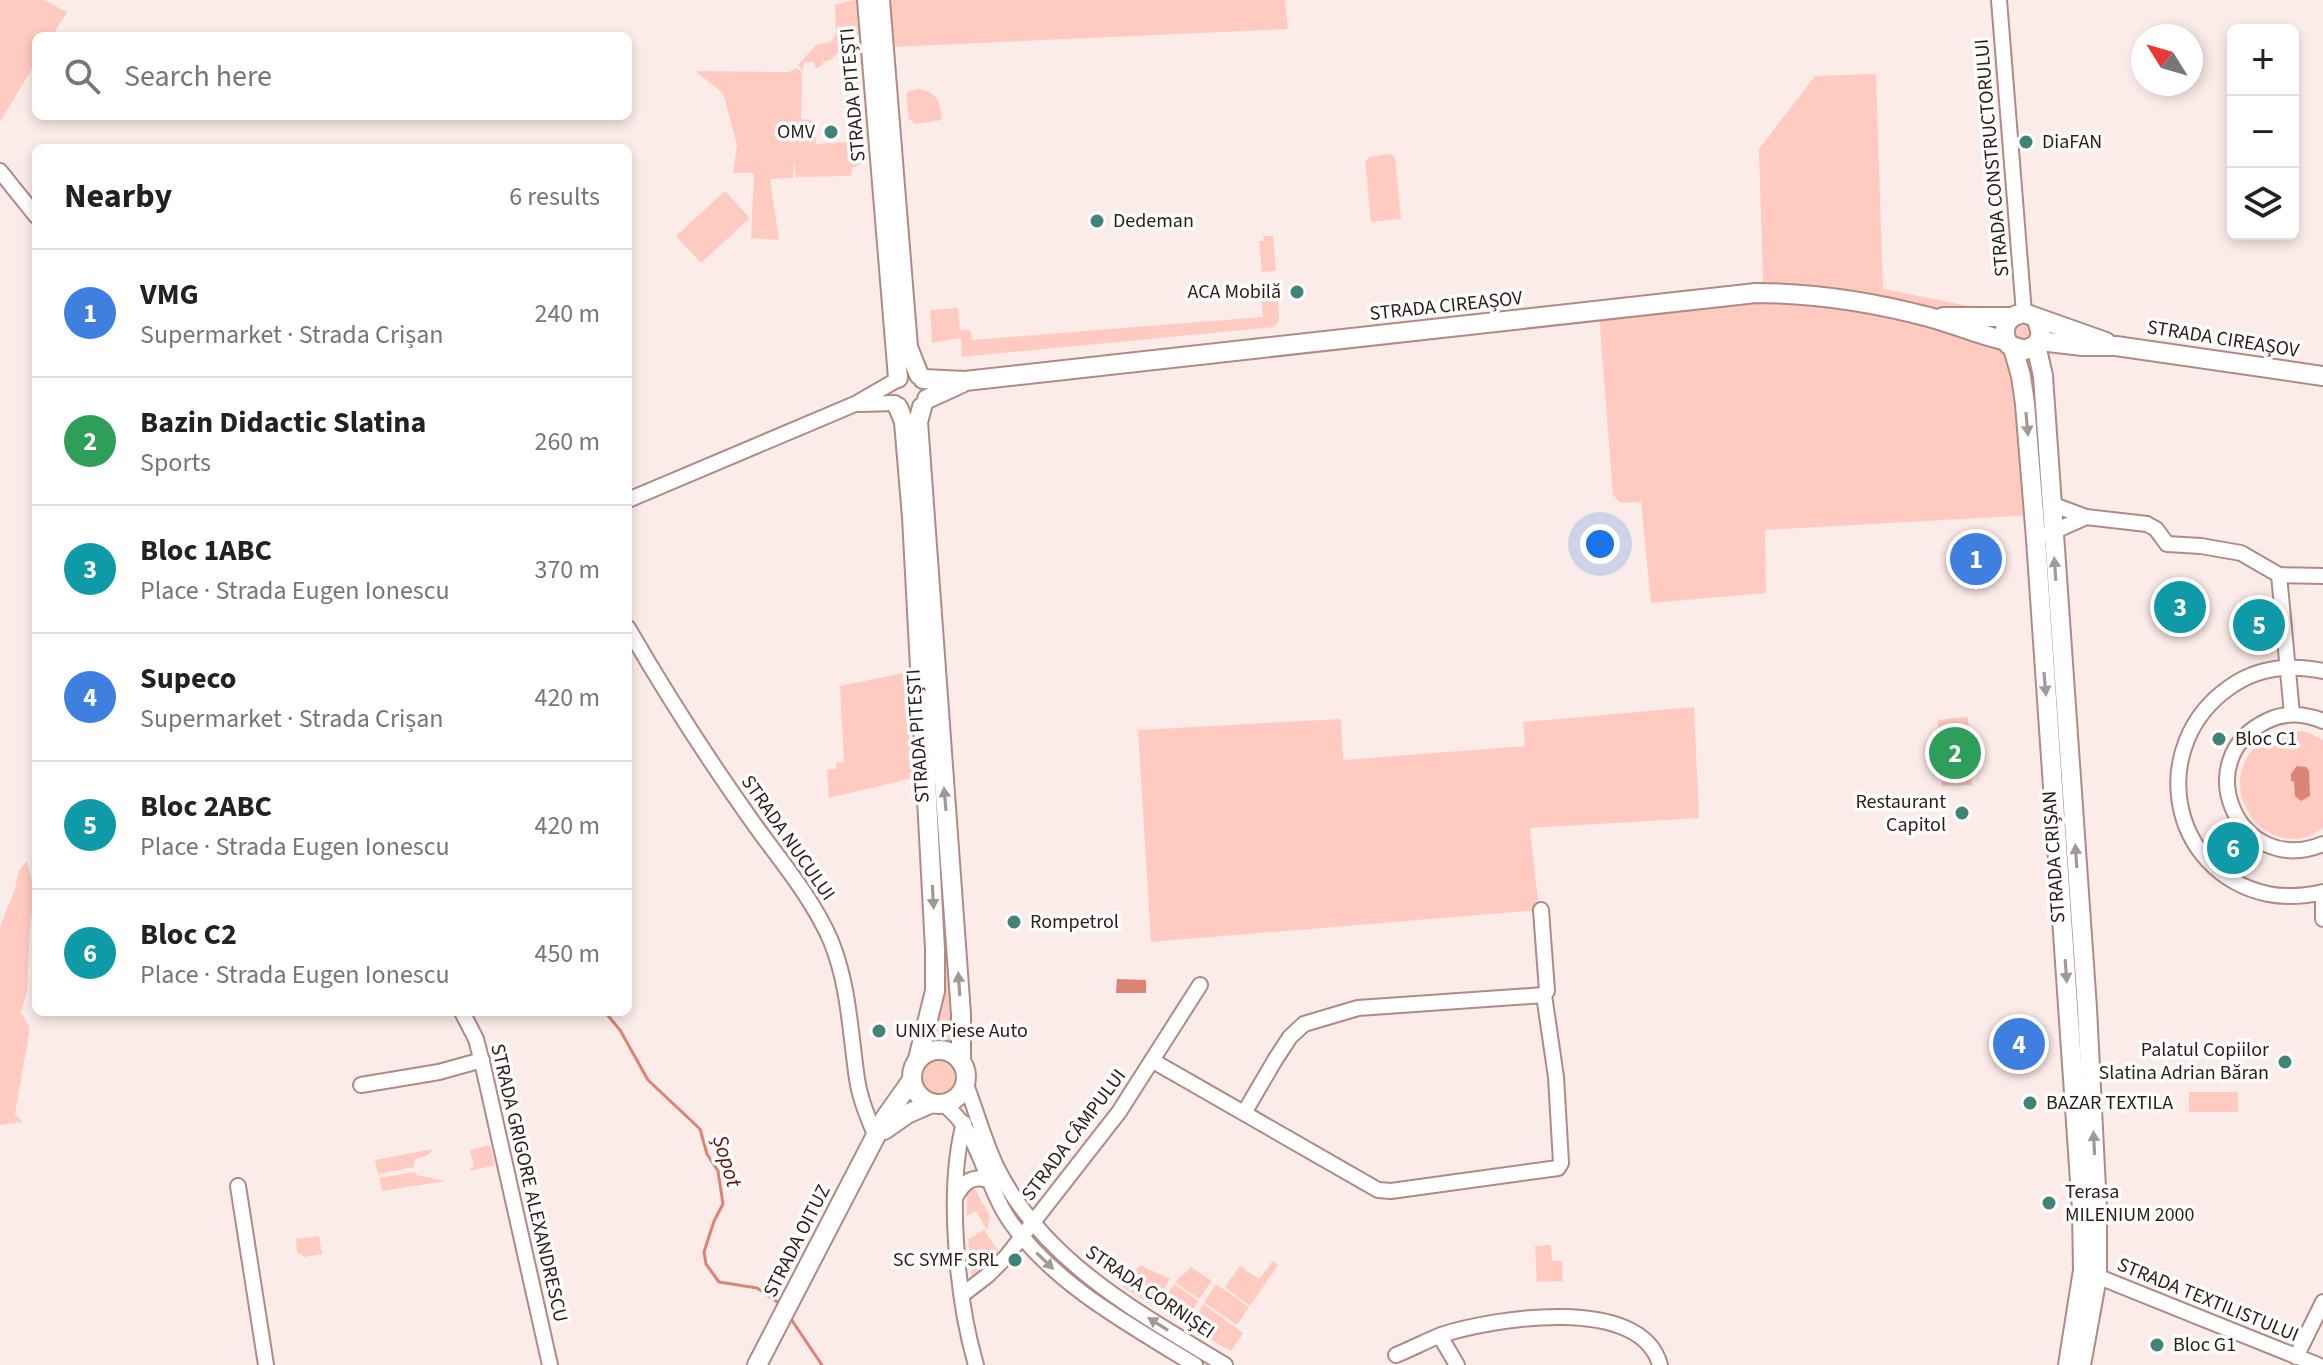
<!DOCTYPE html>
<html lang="en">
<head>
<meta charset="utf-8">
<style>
	body { margin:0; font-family:"Source Sans 3",sans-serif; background:#f2f2f2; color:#222 }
	.controls { position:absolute; right:24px; top:24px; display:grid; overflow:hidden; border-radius:12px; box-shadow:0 4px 12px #0003 }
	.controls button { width:72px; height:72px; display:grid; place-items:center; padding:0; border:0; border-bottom:2px solid #e0e0e0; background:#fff; color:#222; font:40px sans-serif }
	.compass { position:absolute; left:2131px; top:24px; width:72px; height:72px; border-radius:50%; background:#fff; box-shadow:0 4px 12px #0003; rotate:307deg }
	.you { position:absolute; left:1600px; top:544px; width:28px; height:28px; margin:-20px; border:6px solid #fff; border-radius:50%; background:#1a73e8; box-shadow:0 0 0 12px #1a73e833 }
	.badge { display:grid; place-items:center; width:52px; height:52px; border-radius:50%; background:#408478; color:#fff; font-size:26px; font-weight:700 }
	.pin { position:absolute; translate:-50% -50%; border:4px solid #fff; box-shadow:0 2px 8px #0006 }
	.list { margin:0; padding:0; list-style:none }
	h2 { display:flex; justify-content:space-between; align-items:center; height:104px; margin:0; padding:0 32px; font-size:34px }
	h2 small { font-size:26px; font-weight:400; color:#767676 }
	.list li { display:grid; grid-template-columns:52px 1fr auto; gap:24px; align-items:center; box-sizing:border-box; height:128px; padding:0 32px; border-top:2px solid #e0e0e0 }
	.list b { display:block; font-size:30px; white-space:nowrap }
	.list p { margin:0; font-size:26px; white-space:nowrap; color:#767676 }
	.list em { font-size:26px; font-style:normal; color:#767676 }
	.icon { flex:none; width:44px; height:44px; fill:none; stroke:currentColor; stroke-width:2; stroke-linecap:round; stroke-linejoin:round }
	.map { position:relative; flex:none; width:2323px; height:1365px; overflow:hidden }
	.search { position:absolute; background:#fff; box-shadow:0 4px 12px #0003; left:32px; top:32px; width:600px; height:88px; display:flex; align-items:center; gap:20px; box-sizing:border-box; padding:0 28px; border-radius:12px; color:#767676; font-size:30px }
	.panel { position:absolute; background:#fff; box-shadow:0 4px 12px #0003; left:32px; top:144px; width:600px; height:872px; border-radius:12px }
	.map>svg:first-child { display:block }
</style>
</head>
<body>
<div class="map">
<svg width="2323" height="1365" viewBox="0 0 2323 1365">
	<rect width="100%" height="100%" fill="#fcece9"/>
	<g fill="#ffcac0">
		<polygon points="0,0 44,0 67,12 52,36 36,36 36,62 0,122"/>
		<polygon points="853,0 859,0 863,30 830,60 823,62 823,65 816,68 814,62 804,62 803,71 798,65 816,45 830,42 836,35 835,5"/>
		<polygon points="887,0 1285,0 1288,29 891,47"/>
		<polygon points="796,68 802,72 801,119 814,121 816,144 849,142 849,133 858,132 857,119 866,126 868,160 852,168 851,176 796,177 794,160 793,178 770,179 779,240 751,238 754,173 733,173 737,145 723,93 695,71 789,72"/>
		<polygon points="1876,74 1883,289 1964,305 2051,313 2045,519 2037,520 2036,515 1765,530 1766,593 1651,603 1641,502 1621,503 1613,495 1598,303 1763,282 1759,149 1815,76"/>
		<path d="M 919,89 C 938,92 940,103 942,120 L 915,124 L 909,119 L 906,95 L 909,91 Z"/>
		<polygon points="1390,154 1395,157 1401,219 1371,222 1365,162 1369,157"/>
		<polygon points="725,191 750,218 701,263 676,236"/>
		<polygon points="1263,236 1273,236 1276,271 1262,272 1259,241 1264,241"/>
		<polygon points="1271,288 1278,294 1279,321 1274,327 962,357 961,338 932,343 930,310 958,308 960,330 970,330 972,340 1263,317 1261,292 1264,289"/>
		<polygon points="904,673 913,778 829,798 827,770 836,769 836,763 844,762 840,686"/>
		<polygon points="1694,707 1699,818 1530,828 1539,910 1151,942 1138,730 1341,719 1343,760 1525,746 1523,722"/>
		<polygon points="1968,717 1972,785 1942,786 1938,720"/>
		<path d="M 2289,730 L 2307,732 L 2323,740 L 2323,828 C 2258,875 2192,755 2289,730 Z"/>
		<polygon points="27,861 35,892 30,927 27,991 21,1012 30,1028 15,1114 23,1122 0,1125 0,927 15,889 19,870"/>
		<polygon points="949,880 958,1050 949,1045 929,1044 943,966 941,881"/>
		<circle cx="939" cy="1077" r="16"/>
		<rect x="2189" y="1092" width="49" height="20"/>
		<polygon points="490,1145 495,1165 471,1171 470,1168 474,1167 470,1150"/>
		<polygon points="433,1149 428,1155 414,1160 414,1167 378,1174 375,1160"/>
		<polygon points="415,1172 416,1175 445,1181 382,1191 379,1178"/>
		<polygon points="973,1186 990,1216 987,1230 976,1211 967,1216 967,1191"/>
		<polygon points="984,1230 1001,1255 972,1281 968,1239"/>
		<polygon points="319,1236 322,1254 304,1257 297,1252 296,1239"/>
		<polygon points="1551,1245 1552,1261 1562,1261 1563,1281 1537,1282 1535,1246"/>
		<polygon points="1273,1261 1278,1265 1250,1306 1225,1287 1240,1266 1259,1279"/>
		<polygon points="1140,1265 1170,1279 1154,1306 1123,1287"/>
		<polygon points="1191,1267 1212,1281 1199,1299 1175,1282"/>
		<polygon points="1174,1284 1198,1301 1186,1325 1159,1309"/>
		<polygon points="1216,1284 1249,1307 1237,1325 1204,1302"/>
		<polygon points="1203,1304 1243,1333 1231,1351 1190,1328"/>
	</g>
	<g fill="#dc8373">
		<polygon points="2297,766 2306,767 2309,771 2310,796 2301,801 2295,796 2294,781 2291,781 2291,774"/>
		<polygon points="1117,979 1146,980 1146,993 1116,993"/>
	</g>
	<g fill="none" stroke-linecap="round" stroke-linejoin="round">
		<g stroke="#dc8373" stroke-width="3">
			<polyline points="605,1012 620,1030 648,1080 700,1129 707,1154 718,1171 723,1204 714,1221 704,1252 706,1264 719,1282 757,1288 779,1303"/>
			<polyline points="791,1319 822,1365"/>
		</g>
		<defs>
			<g id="minor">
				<polyline points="1999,0 2024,313"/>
				<polyline points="0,171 36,216"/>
				<polyline points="860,404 895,403"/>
				<polyline points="628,500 855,404 895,381"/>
				<polyline points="2051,504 2086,517 2147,524 2156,529 2167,544 2201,546 2241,553 2279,575 2323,576"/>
				<polyline points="2046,535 2086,517"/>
				<polyline points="2279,575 2292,714"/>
				<path d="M 628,628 C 665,692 704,753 747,814 C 776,856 810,893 831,941 C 849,986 850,1031 857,1079 C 860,1099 868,1118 876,1137"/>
				<path d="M 2323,671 C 2289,664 2258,667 2230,687 C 2147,744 2167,872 2268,894 C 2287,898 2305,896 2323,892"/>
				<path d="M 2323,721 C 2306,714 2286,712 2269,720 C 2186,757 2238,879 2323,844"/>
				<polyline points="2323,893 2323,919"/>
				<polyline points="462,1012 476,1039 483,1066 550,1365"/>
				<polyline points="1153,1061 1378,1190 1391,1191 1558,1168 1561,1163 1556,1077 1544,995 1547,991 1541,910"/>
				<path d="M 965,1082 C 976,1110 984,1141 997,1168 C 1044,1262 1139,1313 1225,1365"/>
				<polyline points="361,1085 439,1072 482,1060"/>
				<path d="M 943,1104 C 981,1131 984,1186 1012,1224 C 1057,1286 1130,1325 1195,1365"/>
				<polyline points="1244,1113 1275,1060 1290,1037 1304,1024 1358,1008 1544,995"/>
				<path d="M 964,1123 C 946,1189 957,1300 976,1365"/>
				<polyline points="238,1186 266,1365"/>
				<path d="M 956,1196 C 964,1182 972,1175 988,1180"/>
				<polyline points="2089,1273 2318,1365"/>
				<polyline points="962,1295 988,1275 1006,1257 1119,1112 1200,985"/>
				<polyline points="1440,1336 1457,1365"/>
				<path d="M 1396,1355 C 1411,1349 1426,1341 1441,1335 C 1493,1318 1641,1294 1660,1365"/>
				<polyline points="2296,1357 2323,1302"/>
			</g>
			<g id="major">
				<polyline points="867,0 898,378"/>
				<polyline points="880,0 908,347 919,375"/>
				<polyline points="1943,317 2012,317"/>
				<path d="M 2037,319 L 2041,335 L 2036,345 L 2025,350 L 2009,345 C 2000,330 2006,316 2024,313 L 2106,342"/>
				<polyline points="2040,341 2082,346 2116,346 2323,376"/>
				<polyline points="2036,345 2043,376 2087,1008 2097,1209 2097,1277 2081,1365"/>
				<polyline points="2013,348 2021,376 2025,404 2036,539 2082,1210 2083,1270 2068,1365"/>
				<path d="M 923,379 L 965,381 L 1756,293 C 1815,293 1872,302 1929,317 C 1955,324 1979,335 2007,341"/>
				<polyline points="927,399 962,383"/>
				<polyline points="898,407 904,422 912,517 935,949 935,991 918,1059"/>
				<polyline points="922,407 918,422 961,1014 961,1062"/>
				<circle cx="939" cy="1077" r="27"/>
				<polyline points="884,1130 907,1114 932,1103"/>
				<polyline points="757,1365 885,1118 912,1080"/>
			</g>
		</defs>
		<use href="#minor" stroke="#af8b84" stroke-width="18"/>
		<use href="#major" stroke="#af8b84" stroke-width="22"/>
		<use href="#minor" stroke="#fff" stroke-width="14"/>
		<use href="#major" stroke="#fff" stroke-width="18"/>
	</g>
	<defs><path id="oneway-solid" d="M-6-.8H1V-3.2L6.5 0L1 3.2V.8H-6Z" transform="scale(2)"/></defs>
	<g fill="#a09998">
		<use href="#oneway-solid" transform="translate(2027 424) rotate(85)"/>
		<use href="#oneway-solid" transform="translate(2055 569) rotate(-94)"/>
		<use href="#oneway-solid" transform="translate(2045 684) rotate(85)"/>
		<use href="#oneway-solid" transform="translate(945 799) rotate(-95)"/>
		<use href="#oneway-solid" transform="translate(2076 856) rotate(-94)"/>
		<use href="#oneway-solid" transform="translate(933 897) rotate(87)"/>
		<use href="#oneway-solid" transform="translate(2066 971) rotate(86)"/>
		<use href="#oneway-solid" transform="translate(959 984) rotate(-94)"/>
		<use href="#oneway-solid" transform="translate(2094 1143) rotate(-93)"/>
		<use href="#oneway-solid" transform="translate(1045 1261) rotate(44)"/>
		<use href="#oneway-solid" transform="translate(1158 1324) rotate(-148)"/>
	</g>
	<g fill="#408478" stroke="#fdfdfd" stroke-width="3">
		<circle cx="831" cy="132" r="8"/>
		<circle cx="2026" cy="142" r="8"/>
		<circle cx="1097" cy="221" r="8"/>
		<circle cx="1297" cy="292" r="8"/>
		<circle cx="2219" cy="739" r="8"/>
		<circle cx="1962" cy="813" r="8"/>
		<circle cx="1014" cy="922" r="8"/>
		<circle cx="879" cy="1031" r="8"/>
		<circle cx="2285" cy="1062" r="8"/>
		<circle cx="2030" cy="1103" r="8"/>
		<circle cx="2049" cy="1203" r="8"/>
		<circle cx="1015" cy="1260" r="8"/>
		<circle cx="2157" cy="1345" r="8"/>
	</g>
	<g text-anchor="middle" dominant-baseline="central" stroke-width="7" stroke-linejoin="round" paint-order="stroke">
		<g font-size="20" fill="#2b1d1a" stroke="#fdfdfd">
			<text transform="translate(853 95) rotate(-95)">STRADA PITEȘTI</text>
			<text transform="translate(1992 158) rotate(-95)">STRADA CONSTRUCTORULUI</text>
			<text transform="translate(1446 306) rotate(-6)">STRADA CIREAȘOV</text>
			<text transform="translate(2223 339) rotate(9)">STRADA CIREAȘOV</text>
			<text transform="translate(918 736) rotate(-94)">STRADA PITEȘTI</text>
			<text transform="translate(788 838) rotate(55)">STRADA NUCULUI</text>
			<text transform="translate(2054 857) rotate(-94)">STRADA CRIȘAN</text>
			<text transform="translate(1074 1135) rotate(-53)">STRADA CÂMPULUI</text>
			<text transform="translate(529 1183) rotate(77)">STRADA GRIGORE ALEXANDRESCU</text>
			<text transform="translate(797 1241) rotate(-63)">STRADA OITUZ</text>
			<text transform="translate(1150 1292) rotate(34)">STRADA CORNIȘEI</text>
			<text transform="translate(2208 1300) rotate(22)">STRADA TEXTILISTULUI</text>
		</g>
		<g font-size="20" fill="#2b1d1a" stroke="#fdfdfd" text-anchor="start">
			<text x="815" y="132" text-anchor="end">OMV</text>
			<text x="2042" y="142">DiaFAN</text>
			<text x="1113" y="221">Dedeman</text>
			<text x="1281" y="292" text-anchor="end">ACA Mobilă</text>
			<text x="2235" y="739">Bloc C1</text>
			<text x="1946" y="802" text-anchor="end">Restaurant<tspan x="1946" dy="23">Capitol</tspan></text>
			<text x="1030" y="922">Rompetrol</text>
			<text x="895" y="1031">UNIX Piese Auto</text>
			<text x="2269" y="1050" text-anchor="end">Palatul Copiilor<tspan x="2269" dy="23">Slatina Adrian Băran</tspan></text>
			<text x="2046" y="1103">BAZAR TEXTILA</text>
			<text x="2065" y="1192">Terasa<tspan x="2065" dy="23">MILENIUM 2000</tspan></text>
			<text x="999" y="1260" text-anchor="end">SC SYMF SRL</text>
			<text x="2173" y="1345">Bloc G1</text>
		</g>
		<g font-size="22" font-style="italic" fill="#631308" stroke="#fdfdfd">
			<text transform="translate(727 1161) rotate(73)">Șopot</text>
		</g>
	</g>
</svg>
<div class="controls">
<button>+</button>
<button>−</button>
<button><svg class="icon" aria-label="layers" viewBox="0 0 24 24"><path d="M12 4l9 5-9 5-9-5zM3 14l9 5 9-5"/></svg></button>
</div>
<svg class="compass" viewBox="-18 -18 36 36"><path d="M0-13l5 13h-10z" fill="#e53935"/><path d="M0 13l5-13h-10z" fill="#767676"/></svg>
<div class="you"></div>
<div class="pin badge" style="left:1976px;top:559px;background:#3f7fe0">1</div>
<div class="pin badge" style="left:1955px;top:753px;background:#2e9e5b">2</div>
<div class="pin badge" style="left:2180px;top:607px;background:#0f9aa8">3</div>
<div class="pin badge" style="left:2019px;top:1044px;background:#3f7fe0">4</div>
<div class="pin badge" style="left:2259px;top:625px;background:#0f9aa8">5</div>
<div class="pin badge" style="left:2233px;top:848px;background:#0f9aa8">6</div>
<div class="search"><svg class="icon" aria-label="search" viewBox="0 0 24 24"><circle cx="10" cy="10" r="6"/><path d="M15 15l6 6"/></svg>Search here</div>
<section class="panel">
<h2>Nearby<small>6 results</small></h2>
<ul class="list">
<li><span class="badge" style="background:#3f7fe0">1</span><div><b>VMG</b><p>Supermarket · Strada Crișan</p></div><em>240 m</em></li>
<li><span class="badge" style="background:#2e9e5b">2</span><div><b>Bazin Didactic Slatina</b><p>Sports</p></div><em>260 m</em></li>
<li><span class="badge" style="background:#0f9aa8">3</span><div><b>Bloc 1ABC</b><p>Place · Strada Eugen Ionescu</p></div><em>370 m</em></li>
<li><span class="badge" style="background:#3f7fe0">4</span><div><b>Supeco</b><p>Supermarket · Strada Crișan</p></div><em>420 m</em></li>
<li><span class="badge" style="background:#0f9aa8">5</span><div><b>Bloc 2ABC</b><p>Place · Strada Eugen Ionescu</p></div><em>420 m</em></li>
<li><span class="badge" style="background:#0f9aa8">6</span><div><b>Bloc C2</b><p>Place · Strada Eugen Ionescu</p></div><em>450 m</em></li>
</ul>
</section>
</div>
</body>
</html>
